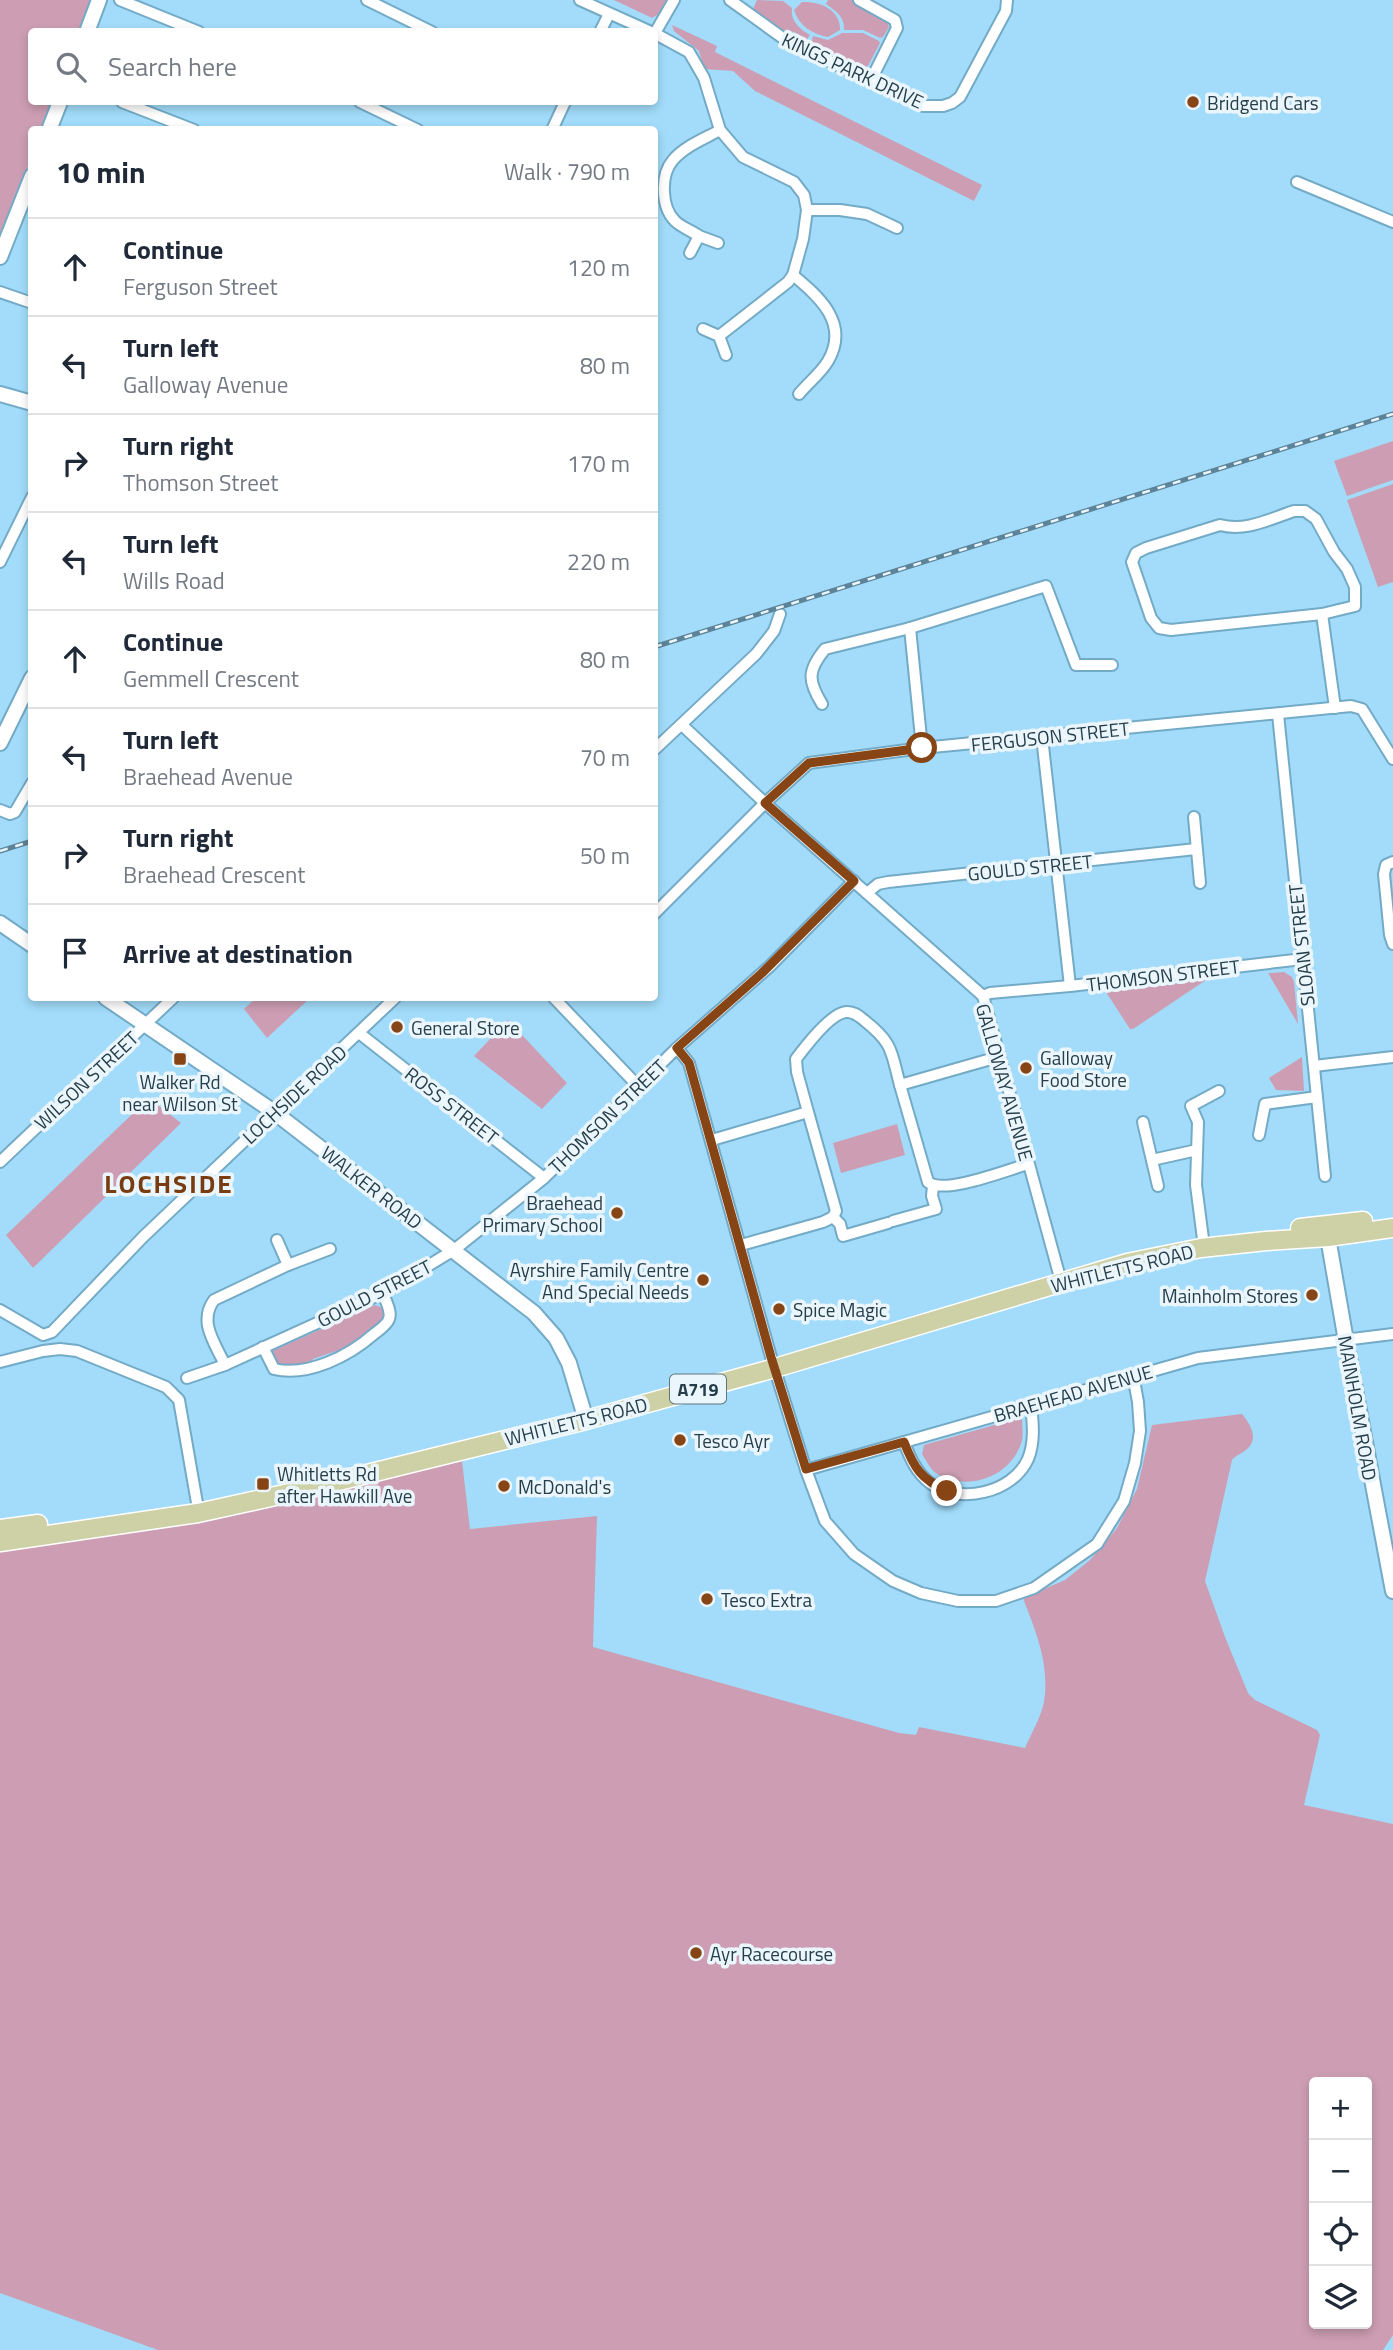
<!DOCTYPE html>
<html lang="en">
<head>
<meta charset="utf-8">
<style>
	body { margin:0; font-family:"Titillium Web",sans-serif; background:#f6f6f7; color:#1f2937 }
	.controls { position:absolute; right:21px; bottom:21px; display:grid; overflow:hidden; border-radius:7px; box-shadow:0 4px 10px #0003 }
	.controls button { width:63px; height:63px; display:grid; place-items:center; padding:0; border:0; border-bottom:2px solid #e0e1e3; background:#fff; color:#1f2937; font:35px sans-serif }
	.stop { position:absolute; width:21px; height:21px; margin:-16px; border:5px solid #874415; border-radius:50%; background:#fff }
	.stop.end { background:#874415; border-color:#fff; box-shadow:0 2px 7px #0008 }
	.list { margin:0; padding:0; list-style:none }
	h2 { display:flex; justify-content:space-between; align-items:center; height:91px; margin:0; padding:0 28px; font-size:30px }
	h2 small { font-size:23px; font-weight:400; color:#747a83 }
	.list li { display:grid; grid-template-columns:46px 1fr auto; gap:21px; align-items:center; box-sizing:border-box; height:98px; padding:0 28px; border-top:2px solid #e0e1e3 }
	.list b { display:block; font-size:26px; white-space:nowrap }
	.list p { margin:0; font-size:23px; white-space:nowrap; color:#747a83 }
	.list em { font-size:23px; font-style:normal; color:#747a83 }
	.icon { flex:none; width:38px; height:38px; fill:none; stroke:currentColor; stroke-width:2; stroke-linecap:round; stroke-linejoin:round }
	.map { position:relative; flex:none; width:1393px; height:2350px; overflow:hidden }
	.search { position:absolute; background:#fff; box-shadow:0 4px 10px #0003; left:28px; top:28px; width:630px; height:77px; display:flex; align-items:center; gap:18px; box-sizing:border-box; padding:0 24px; border-radius:7px; color:#747a83; font-size:26px }
	.panel { position:absolute; background:#fff; box-shadow:0 4px 10px #0003; left:28px; top:126px; width:630px; height:875px; border-radius:7px }
	.map>svg:first-child { display:block }
</style>
</head>
<body>
<div class="map">
<svg width="1393" height="2350" viewBox="0 0 1393 2350">
	<rect width="100%" height="100%" fill="#a2dcfa"/>
	<g fill="#cd9eb3" fill-rule="evenodd">
		<polygon points="0,0 93,0 81,31 32,32 32,102 53,102 43,129 32,130 31,158 0,238"/>
		<polygon points="614,0 668,0 662,12 652,18"/>
		<path d="M 757,0 L 783,1 L 792,8 C 790,20 799,29 810,35 L 805,42 L 801,40 L 800,35 L 791,31 L 786,33 L 757,14 L 753,9 Z"/>
		<path d="M 828,0 L 852,0 L 885,17 L 889,27 L 883,37 L 880,38 L 863,30 L 844,30 C 845,17 836,11 826,4 Z"/>
		<path d="M 802,2 C 820,1 841,10 840,30 L 828,37 C 812,34 799,26 794,10 Z"/>
		<polygon points="672,25 717,46 715,52 982,185 974,201 755,91 733,71 704,69 699,51 674,31"/>
		<polygon points="842,33 863,33 879,41 880,43 868,66 861,68 829,53 827,49 819,45 814,46 811,44 813,36 828,40"/>
		<polygon points="1393,441 1393,480 1347,496 1334,461"/>
		<polygon points="1393,484 1393,582 1378,587 1347,500"/>
		<polygon points="1284,972 1292,977 1294,982 1298,1024 1268,973"/>
		<polygon points="1206,980 1133,1029 1130,1029 1106,992"/>
		<polygon points="256,998 310,998 267,1038 244,1009"/>
		<polygon points="508,1020 567,1083 542,1109 474,1056"/>
		<polygon points="1302,1057 1304,1091 1276,1090 1269,1078"/>
		<polygon points="149,1098 181,1123 33,1268 6,1235"/>
		<polygon points="897,1124 905,1155 841,1173 833,1143"/>
		<polygon points="375,1305 383,1308 385,1319 364,1338 359,1338 342,1349 313,1359 311,1363 284,1365 276,1363 272,1351"/>
		<path d="M 1242,1414 C 1250,1424 1260,1438 1246,1450 C 1241,1454 1236,1455 1232,1460 L 1205,1581 L 1225,1637 L 1248,1693 L 1255,1700 L 1317,1730 L 1320,1735 L 1304,1805 L 1393,1824 L 1393,2335 L 1383,2350 L 158,2350 L 0,2293 L 0,1550 L 159,1529 L 216,1519 L 462,1461 L 470,1529 L 597,1516 L 593,1647 L 899,1733 L 916,1735 L 919,1727 L 1025,1748 C 1031,1734 1041,1717 1044,1702 C 1050,1665 1036,1632 1023,1598 L 1065,1580 L 1090,1560 L 1117,1528 L 1137,1489 L 1152,1425 ZM 1314,2082 L 1367,2082 L 1367,2324 L 1314,2324 Z"/>
		<path d="M 1022,1417 C 1022,1426 1024,1436 1021,1444 C 1009,1477 970,1491 939,1475 C 931,1471 927,1462 922,1454 L 924,1445 Z"/>
	</g>
	<g fill="none" stroke-linecap="round" stroke-linejoin="round">
		<defs>
			<g id="minor">
				<polyline points="120,0 199,32"/>
				<polyline points="367,0 432,32"/>
				<polyline points="580,0 651,32"/>
				<polyline points="730,0 787,41 923,106 943,106 952,103 960,97 1006,11 1007,0"/>
				<polyline points="859,0 895,20 897,28 870,82"/>
				<polyline points="600,32 609,14"/>
				<polyline points="654,33 689,52 704,78 720,130 743,157 794,182 804,195 807,210 803,239 793,275 788,282 719,336"/>
				<polyline points="655,33 674,0"/>
				<polyline points="122,102 194,130"/>
				<polyline points="360,102 418,130"/>
				<polyline points="552,130 565,102"/>
				<polyline points="1297,182 1393,222"/>
				<polyline points="807,210 840,210 867,214 897,228"/>
				<polyline points="699,236 718,243"/>
				<path d="M 690,253 L 699,236 C 692,231 681,227 675,221 C 661,207 660,175 673,160 C 685,146 704,139 720,130"/>
				<path d="M 793,275 C 819,297 850,323 828,361 C 821,373 808,383 799,394"/>
				<polyline points="0,292 32,303"/>
				<polyline points="703,329 719,336 726,355"/>
				<path d="M 1294,511 L 1305,511 L 1316,519 L 1334,552 L 1347,569 L 1355,587 L 1355,606 L 1322,614 L 1171,630 L 1159,628 L 1151,618 L 1132,562 L 1136,553 L 1146,548 L 1220,525 C 1245,532 1270,519 1294,511 Z"/>
				<polyline points="0,562 32,497"/>
				<polyline points="1322,614 1335,708"/>
				<polyline points="910,628 922,748"/>
				<path d="M 822,704 C 808,681 807,671 825,649 L 910,628 L 1046,586 L 1076,665 L 1112,665"/>
				<polyline points="1278,714 1325,1176"/>
				<polyline points="682,725 765,803 983,996 1059,1274"/>
				<polyline points="1042,737 1070,986"/>
				<polyline points="654,750 756,654 774,631 780,614"/>
				<polyline points="0,810 10,814 15,812 32,783"/>
				<polyline points="1194,817 1200,883"/>
				<polyline points="1393,862 1386,865 1384,874 1390,935 1393,944"/>
				<polyline points="867,893 878,884 888,882 1196,849"/>
				<polyline points="654,914 765,803 809,763 922,748 1351,706 1362,709 1393,759"/>
				<polyline points="983,996 990,993 1070,986 1303,959"/>
				<polyline points="554,998 638,1086"/>
				<polyline points="359,1033 544,1178"/>
				<polyline points="677,1048 689,1063 771,1357 806,1470 825,1521 854,1554 893,1581 921,1593 958,1601 996,1601 1034,1588 1097,1544 1124,1501 1135,1463 1140,1431 1138,1402 1133,1375"/>
				<polyline points="1314,1066 1393,1057"/>
				<path d="M 900,1085 L 928,1182 C 944,1195 1007,1170 1028,1164"/>
				<polyline points="1143,1122 1158,1186"/>
				<polyline points="1259,1135 1265,1104 1317,1097"/>
				<path d="M 712,1140 L 808,1112 L 797,1072 L 796,1059 C 805,1047 831,1013 846,1012 C 854,1011 860,1017 865,1021 C 894,1044 891,1052 900,1085 L 998,1057"/>
				<polyline points="1152,1160 1197,1150"/>
				<polyline points="0,1162 173,998"/>
				<polyline points="833,1217 840,1224 843,1236 888,1223"/>
				<polyline points="893,1221 936,1209 932,1196 933,1186"/>
				<polyline points="1203,1239 1196,1185 1198,1122 1191,1106 1219,1091"/>
				<polyline points="277,1240 288,1265"/>
				<polyline points="741,1245 823,1222 833,1217 836,1211 808,1112"/>
				<polyline points="0,1310 43,1335 52,1332 143,1237 395,998"/>
				<path d="M 263,1347 L 274,1369 C 308,1377 349,1356 374,1334 C 379,1330 387,1325 389,1319 C 392,1311 385,1300 383,1293"/>
				<polyline points="0,1362 43,1351 60,1349 77,1351 166,1387 179,1400 197,1503"/>
				<path d="M 225,1365 C 215,1343 198,1322 214,1300 L 288,1265 L 330,1249"/>
				<polyline points="187,1378 225,1365 383,1293 454,1250 544,1178 677,1048 769,967 854,881"/>
				<path d="M 904,1442 C 910,1458 916,1472 930,1483 C 959,1505 1013,1493 1028,1459 C 1035,1442 1033,1423 1031,1405"/>
				<polyline points="806,1470 1198,1358 1393,1334"/>
			</g>
			<g id="tertiary">
				<polyline points="87,32 99,0"/>
				<polyline points="49,130 60,102"/>
				<polyline points="0,257 32,176"/>
				<polyline points="0,394 32,403"/>
				<polyline points="0,743 32,678"/>
				<polyline points="0,923 32,945"/>
				<polyline points="106,998 274,1112 534,1313 556,1338 569,1363 586,1420"/>
				<polyline points="1326,1226 1346,1341 1393,1591"/>
			</g>
			<g id="primary">
				<polyline points="1300,1228 1363,1221"/>
				<polyline points="0,1529 38,1524"/>
				<polyline points="0,1542 198,1513 298,1491 586,1420 775,1368 1127,1263 1201,1248 1266,1241 1328,1237 1393,1228"/>
			</g>
		</defs>
		<use href="#minor" stroke="#73abc7" stroke-width="14"/>
		<use href="#tertiary" stroke="#73abc7" stroke-width="18"/>
		<use href="#primary" stroke="#fff" stroke-width="21"/>
		<use href="#minor" stroke="#fff" stroke-width="10"/>
		<use href="#tertiary" stroke="#fff" stroke-width="14"/>
		<use href="#primary" stroke="#ced0a6" stroke-width="18"/>
		<defs>
			<g id="rail">
				<polyline points="654,647 1393,414"/>
				<polyline points="0,851 32,841"/>
			</g>
		</defs>
		<use href="#rail" stroke="#5c8397" stroke-width="5"/>
		<use href="#rail" stroke="#eaf6fc" stroke-width="2.5" stroke-dasharray="8" stroke-linecap="butt"/>
	</g>
	<g fill="none" stroke-linecap="round" stroke-linejoin="round">
		<path stroke="#874415" stroke-width="9" d="M 922,748 L 809,763 L 765,803 L 854,881 L 762,973 L 677,1048 L 689,1063 L 771,1357 L 806,1469 L 904,1442 C 914,1468 921,1479 947,1491"/>
	</g>
	<g fill="#874415" stroke="#eaf6fc" stroke-width="2.5">
		<circle cx="1193" cy="102" r="7"/>
		<circle cx="397" cy="1027" r="7"/>
		<rect x="173" y="1052" width="14" height="14" rx="3.5"/>
		<circle cx="1026" cy="1068" r="7"/>
		<circle cx="617" cy="1213" r="7"/>
		<circle cx="703" cy="1280" r="7"/>
		<circle cx="1312" cy="1295" r="7"/>
		<circle cx="779" cy="1309" r="7"/>
		<circle cx="680" cy="1440" r="7"/>
		<rect x="256" y="1477" width="14" height="14" rx="3.5"/>
		<circle cx="504" cy="1486" r="7"/>
		<circle cx="707" cy="1599" r="7"/>
		<circle cx="696" cy="1953" r="7"/>
	</g>
	<g text-anchor="middle" dominant-baseline="central" stroke-width="7" stroke-linejoin="round" paint-order="stroke">
		<rect fill="#eaf6fc" stroke="#61757f" stroke-width="2" x="670" y="1374.5" width="56" height="29" rx="5"/>
		<g font-size="18" font-weight="bold" fill="#263e4a">
			<text x="698" y="1389">A719</text>
		</g>
		<g font-size="19" fill="#263e4a" stroke="#eaf6fc">
			<text transform="translate(853 70) rotate(25)">KINGS PARK DRIVE</text>
			<text transform="translate(1050 736) rotate(-6)">FERGUSON STREET</text>
			<text transform="translate(1030 867) rotate(-6)">GOULD STREET</text>
			<text transform="translate(1301 945) rotate(-96)">SLOAN STREET</text>
			<text transform="translate(1163 975) rotate(-7)">THOMSON STREET</text>
			<text transform="translate(86 1080) rotate(-43)">WILSON STREET</text>
			<text transform="translate(1005 1082) rotate(74)">GALLOWAY AVENUE</text>
			<text transform="translate(294 1094) rotate(-43)">LOCHSIDE ROAD</text>
			<text transform="translate(452 1105) rotate(38)">ROSS STREET</text>
			<text transform="translate(607 1116) rotate(-44)">THOMSON STREET</text>
			<text transform="translate(372 1187) rotate(38)">WALKER ROAD</text>
			<text transform="translate(1122 1268) rotate(-14)">WHITLETTS ROAD</text>
			<text transform="translate(374 1293) rotate(-27)">GOULD STREET</text>
			<text transform="translate(1073 1393) rotate(-16)">BRAEHEAD AVENUE</text>
			<text transform="translate(1358 1408) rotate(80)">MAINHOLM ROAD</text>
			<text transform="translate(576 1421) rotate(-14)">WHITLETTS ROAD</text>
		</g>
		<g font-size="19" fill="#263e4a" stroke="#eaf6fc" text-anchor="start">
			<text x="1207" y="102">Bridgend Cars</text>
			<text x="411" y="1027">General Store</text>
			<text x="1040" y="1057">Galloway<tspan x="1040" dy="22">Food Store</tspan></text>
			<text x="180" y="1081" text-anchor="middle">Walker Rd<tspan x="180" dy="22">near Wilson St</tspan></text>
			<text x="603" y="1202" text-anchor="end">Braehead<tspan x="603" dy="22">Primary School</tspan></text>
			<text x="689" y="1269" text-anchor="end">Ayrshire Family Centre<tspan x="689" dy="22">And Special Needs</tspan></text>
			<text x="1298" y="1295" text-anchor="end">Mainholm Stores</text>
			<text x="793" y="1309">Spice Magic</text>
			<text x="694" y="1440">Tesco Ayr</text>
			<text x="277" y="1473">Whitletts Rd<tspan x="277" dy="22">after Hawkill Ave</tspan></text>
			<text x="518" y="1486">McDonald's</text>
			<text x="721" y="1599">Tesco Extra</text>
			<text x="710" y="1953">Ayr Racecourse</text>
		</g>
		<g font-size="26" font-weight="bold" letter-spacing="2" fill="#793c11" stroke="#eaf6fc">
			<text x="169" y="1183">LOCHSIDE</text>
		</g>
	</g>
</svg>
<div class="controls">
<button>+</button>
<button>−</button>
<button><svg class="icon" aria-label="locate" viewBox="0 0 24 24"><circle cx="12" cy="12" r="6"/><path d="M12 2v4M12 18v4M2 12h4M18 12h4"/></svg></button>
<button><svg class="icon" aria-label="layers" viewBox="0 0 24 24"><path d="M12 4l9 5-9 5-9-5zM3 14l9 5 9-5"/></svg></button>
</div>
<div class="stop" style="left:922px;top:748px"></div>
<div class="stop end" style="left:947px;top:1491px"></div>
<div class="search"><svg class="icon" aria-label="search" viewBox="0 0 24 24"><circle cx="10" cy="10" r="6"/><path d="M15 15l6 6"/></svg>Search here</div>
<section class="panel">
<h2>10 min<small>Walk · 790 m</small></h2>
<ul class="list">
<li><svg class="icon" aria-label="ahead" viewBox="0 0 24 24"><path d="M12 20V5M6 11l6-6 6 6"/></svg><div><b>Continue</b><p>Ferguson Street</p></div><em>120 m</em></li>
<li><svg class="icon" aria-label="left" viewBox="0 0 24 24"><path d="M17 20v-9H6M10 6l-5 5 5 5"/></svg><div><b>Turn left</b><p>Galloway Avenue</p></div><em>80 m</em></li>
<li><svg class="icon" aria-label="right" viewBox="0 0 24 24"><path d="M7 20v-9h11M14 6l5 5-5 5"/></svg><div><b>Turn right</b><p>Thomson Street</p></div><em>170 m</em></li>
<li><svg class="icon" aria-label="left" viewBox="0 0 24 24"><path d="M17 20v-9H6M10 6l-5 5 5 5"/></svg><div><b>Turn left</b><p>Wills Road</p></div><em>220 m</em></li>
<li><svg class="icon" aria-label="ahead" viewBox="0 0 24 24"><path d="M12 20V5M6 11l6-6 6 6"/></svg><div><b>Continue</b><p>Gemmell Crescent</p></div><em>80 m</em></li>
<li><svg class="icon" aria-label="left" viewBox="0 0 24 24"><path d="M17 20v-9H6M10 6l-5 5 5 5"/></svg><div><b>Turn left</b><p>Braehead Avenue</p></div><em>70 m</em></li>
<li><svg class="icon" aria-label="right" viewBox="0 0 24 24"><path d="M7 20v-9h11M14 6l5 5-5 5"/></svg><div><b>Turn right</b><p>Braehead Crescent</p></div><em>50 m</em></li>
<li><svg class="icon" aria-label="arrive" viewBox="0 0 24 24"><path d="M6 21V4h12l-3 4 3 4H6"/></svg><div><b>Arrive at destination</b></div></li>
</ul>
</section>
</div>
</body>
</html>
